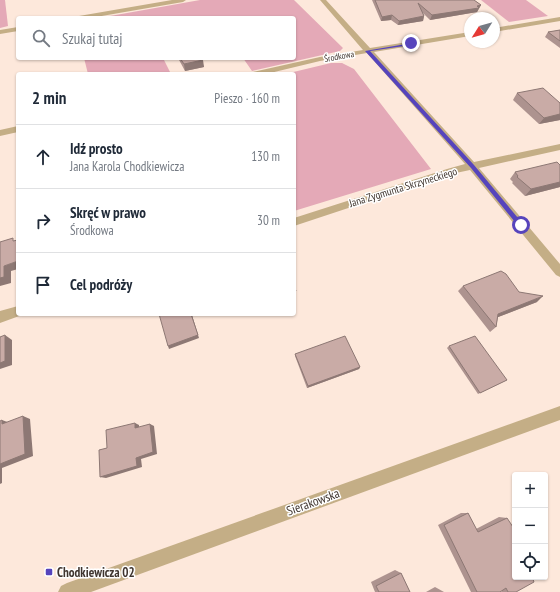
<!DOCTYPE html>
<html lang="pl">
<head>
<meta charset="utf-8">
<style>
	body { margin:0; font-family:"PT Sans Narrow",sans-serif; background:#f2f2f3; color:#1f2937 }
	.controls { position:absolute; right:12px; bottom:12px; display:grid; overflow:hidden; border-radius:4px; box-shadow:0 1px 3px #0004 }
	.controls button { width:36px; height:36px; display:grid; place-items:center; padding:0; border:0; border-bottom:1px solid #e0e1e3; background:#fff; color:#1f2937; font:20px sans-serif }
	.compass { position:absolute; left:464px; top:12px; width:36px; height:36px; border-radius:50%; background:#fff; box-shadow:0 1px 3px #0004; rotate:233deg }
	.stop { position:absolute; width:12px; height:12px; margin:-9px; border:3px solid #5644bc; border-radius:50%; background:#fff }
	.stop.end { background:#5644bc; border-color:#fff; box-shadow:0 1px 4px #0008 }
	.list { margin:0; padding:0; list-style:none }
	h2 { display:flex; justify-content:space-between; align-items:center; height:52px; margin:0; padding:0 16px; font-size:17px }
	h2 small { font-size:13px; font-weight:400; color:#747a83 }
	.list li { display:grid; grid-template-columns:26px 1fr auto; gap:12px; align-items:center; box-sizing:border-box; height:64px; padding:0 16px; border-top:1px solid #e0e1e3 }
	.list b { display:block; font-size:15px; white-space:nowrap }
	.list p { margin:0; font-size:13px; white-space:nowrap; color:#747a83 }
	.list em { font-size:13px; font-style:normal; color:#747a83 }
	.icon { flex:none; width:22px; height:22px; fill:none; stroke:currentColor; stroke-width:2; stroke-linecap:round; stroke-linejoin:round }
	.map { position:relative; flex:none; width:560px; height:592px; overflow:hidden }
	.search { position:absolute; background:#fff; box-shadow:0 1px 3px #0004; left:16px; top:16px; width:280px; height:44px; display:flex; align-items:center; gap:10px; box-sizing:border-box; padding:0 14px; border-radius:4px; color:#747a83; font-size:15px }
	.panel { position:absolute; background:#fff; box-shadow:0 1px 3px #0004; left:16px; top:72px; width:280px; height:244px; border-radius:4px }
	.map>svg:first-child { display:block }
</style>
</head>
<body>
<div class="map">
<svg width="560" height="592" viewBox="0 0 560 592">
	<rect width="100%" height="100%" fill="#fde8db"/>
	<g fill="#e4a9b7">
		<polygon points="0,0 5,0 8,26 0,28"/>
		<polygon points="200,0 294,0 343,48 340,51 252,71 243,58 294,58 294,18 99,18"/>
		<polygon points="481,0 526,0 548,16 509,22"/>
		<polygon points="84,58 163,58 171,74 88,74"/>
		<polygon points="331,63 342,63 354,69 431,169 294,211 294,74 285,74"/>
	</g>
	<g fill="none" stroke-linecap="round" stroke-linejoin="round">
		<g fill="#c4ae86" fill-rule="evenodd">
			<polygon points="172,0 186,0 183,2 90,18 76,18 79,16"/>
			<polygon points="320,0 326,0 370,48 470,32 470,36 374,52 474,162 560,144 560,150 479,168 560,264 560,277 556,275 470,170 451,174 294,226 294,218 447,169 465,164 367,53 320,61 266,74 252,74 253,72 320,57 363,50"/>
			<polygon points="560,17 560,21 494,32 494,28"/>
			<polygon points="18,27 18,31 0,34 0,30"/>
			<polygon points="18,126 18,132 0,136 0,130"/>
			<polygon points="18,306 18,314 22,315 0,323 0,311"/>
			<polygon points="560,406 560,420 91,592 58,592 61,586 67,583"/>
		</g>
	</g>
	<g fill="#ad938f">
		<polygon points="372,0 474,0 481,5 477,12 430,20 423,13 424,16 423,21 398,25 391,20 381,21"/>
		<polygon points="560,30 560,48 545,37 548,32"/>
		<polygon points="178,58 201,58 204,67 185,71"/>
		<polygon points="517,93 560,103 560,120 539,124 513,100"/>
		<polygon points="560,165 560,187 525,196 512,183 513,182 510,179 515,172"/>
		<polygon points="463,286 519,292 537,302 498,317 496,327 490,332 458,291"/>
		<polygon points="449,346 507,380 478,394 447,348"/>
		<polygon points="295,354 360,367 359,369 307,388 295,356"/>
		<polygon points="461,513 468,513 476,529 499,517 507,518 516,592 502,592 501,591 500,592 471,592 438,525"/>
		<polygon points="395,570 401,573 410,592 375,592 371,582"/>
		<polygon points="435,587 444,592 426,592"/>
	</g>
	<g fill="#8d7874">
		<polygon points="481,5 477,12 430,20 432,15"/>
		<polygon points="392,15 391,20 381,21 382,17"/>
		<polygon points="424,16 423,21 398,25 399,21"/>
		<polygon points="203,60 204,67 185,71 184,64"/>
		<polygon points="560,114 560,120 539,124 544,118"/>
		<polygon points="560,182 560,187 525,196 531,189"/>
		<polygon points="18,261 18,269 11,271 11,283 0,286 0,278 4,266"/>
		<polygon points="296,291 296,296 294,297 294,292"/>
		<polygon points="543,296 537,302 493,319 498,314"/>
		<polygon points="191,314 193,314 192,315 199,338 169,349 168,346"/>
		<polygon points="5,335 12,340 12,365 0,369 0,363"/>
		<polygon points="360,367 359,369 307,388 308,386"/>
		<polygon points="23,416 30,419 33,456 2,468 2,483 0,484 0,464"/>
		<polygon points="2,420 10,423 2,424"/>
		<polygon points="135,423 139,425 139,430 135,428"/>
		<polygon points="150,424 154,426 157,454 141,459 142,467 106,478 100,477"/>
	</g>
	<g fill="#c9aba6" stroke="#8d7874">
		<polygon points="375,0 474,0 481,5 477,6 479,8 432,15 418,3 424,16 399,21 392,15 382,17"/>
		<polygon points="560,30 560,41 548,32"/>
		<polygon points="180,58 201,58 203,60 184,64"/>
		<polygon points="543,88 560,103 560,114 544,118 517,93"/>
		<polygon points="557,162 560,165 560,182 531,189 517,177 518,176 515,172"/>
		<polygon points="13,238 13,241 18,240 18,261 4,266 4,277 0,278 0,242"/>
		<polygon points="501,271 506,274 519,292 543,296 498,314 496,327 463,286"/>
		<polygon points="294,286 296,291 294,292"/>
		<polygon points="159,314 191,314 198,335 168,346"/>
		<polygon points="5,335 5,361 0,363 0,337"/>
		<polygon points="345,336 360,367 308,386 295,354"/>
		<polygon points="475,336 507,380 480,393 449,346"/>
		<polygon points="23,416 25,454 0,464 0,421 2,420 2,424"/>
		<polygon points="135,423 135,428 150,424 153,452 136,458 137,466 100,477 99,450 107,448 106,430"/>
		<polygon points="468,513 478,532 507,518 515,530 515,577 532,577 534,582 516,592 508,592 506,588 500,592 477,592 444,525"/>
		<polygon points="401,573 410,592 379,592 376,586"/>
	</g>
	<polygon fill="#5644bc" points="412,43 411,45 370,51 474,165 523,224 523,227 519,227 471,168 365,51"/>
	<rect fill="#5644bc" stroke="#fff" stroke-width="1.5" x="45" y="568" width="8" height="8" rx="2"/>
	<g text-anchor="middle" dominant-baseline="central" stroke-width="3" stroke-linejoin="round" paint-order="stroke">
		<g font-size="9" fill="#3f352f" stroke="#fff">
			<text transform="translate(339 56) rotate(-10)">Środkowa</text>
		</g>
		<g font-size="11" fill="#3f352f" stroke="#fff">
			<text transform="translate(403 187) rotate(-17)">Jana Zygmunta Skrzyneckiego</text>
		</g>
		<g font-size="13" fill="#3f352f" stroke="#fff">
			<text transform="translate(313 502) rotate(-20)">Sierakowska</text>
		</g>
		<g font-size="13" font-weight="bold" fill="#3f352f" stroke="#fff" text-anchor="start">
			<text x="57" y="572">Chodkiewicza 02</text>
		</g>
	</g>
</svg>
<div class="controls">
<button>+</button>
<button>−</button>
<button><svg class="icon" aria-label="locate" viewBox="0 0 24 24"><circle cx="12" cy="12" r="6"/><path d="M12 2v4M12 18v4M2 12h4M18 12h4"/></svg></button>
</div>
<svg class="compass" viewBox="-18 -18 36 36"><path d="M0-13l5 13h-10z" fill="#e53935"/><path d="M0 13l5-13h-10z" fill="#747a83"/></svg>
<div class="stop" style="left:521px;top:225px"></div>
<div class="stop end" style="left:411px;top:43px"></div>
<div class="search"><svg class="icon" aria-label="search" viewBox="0 0 24 24"><circle cx="10" cy="10" r="6"/><path d="M15 15l6 6"/></svg>Szukaj tutaj</div>
<section class="panel">
<h2>2 min<small>Pieszo · 160 m</small></h2>
<ul class="list">
<li><svg class="icon" aria-label="ahead" viewBox="0 0 24 24"><path d="M12 20V5M6 11l6-6 6 6"/></svg><div><b>Idź prosto</b><p>Jana Karola Chodkiewicza</p></div><em>130 m</em></li>
<li><svg class="icon" aria-label="right" viewBox="0 0 24 24"><path d="M7 20v-9h11M14 6l5 5-5 5"/></svg><div><b>Skręć w prawo</b><p>Środkowa</p></div><em>30 m</em></li>
<li><svg class="icon" aria-label="arrive" viewBox="0 0 24 24"><path d="M6 21V4h12l-3 4 3 4H6"/></svg><div><b>Cel podróży</b></div></li>
</ul>
</section>
</div>
</body>
</html>
